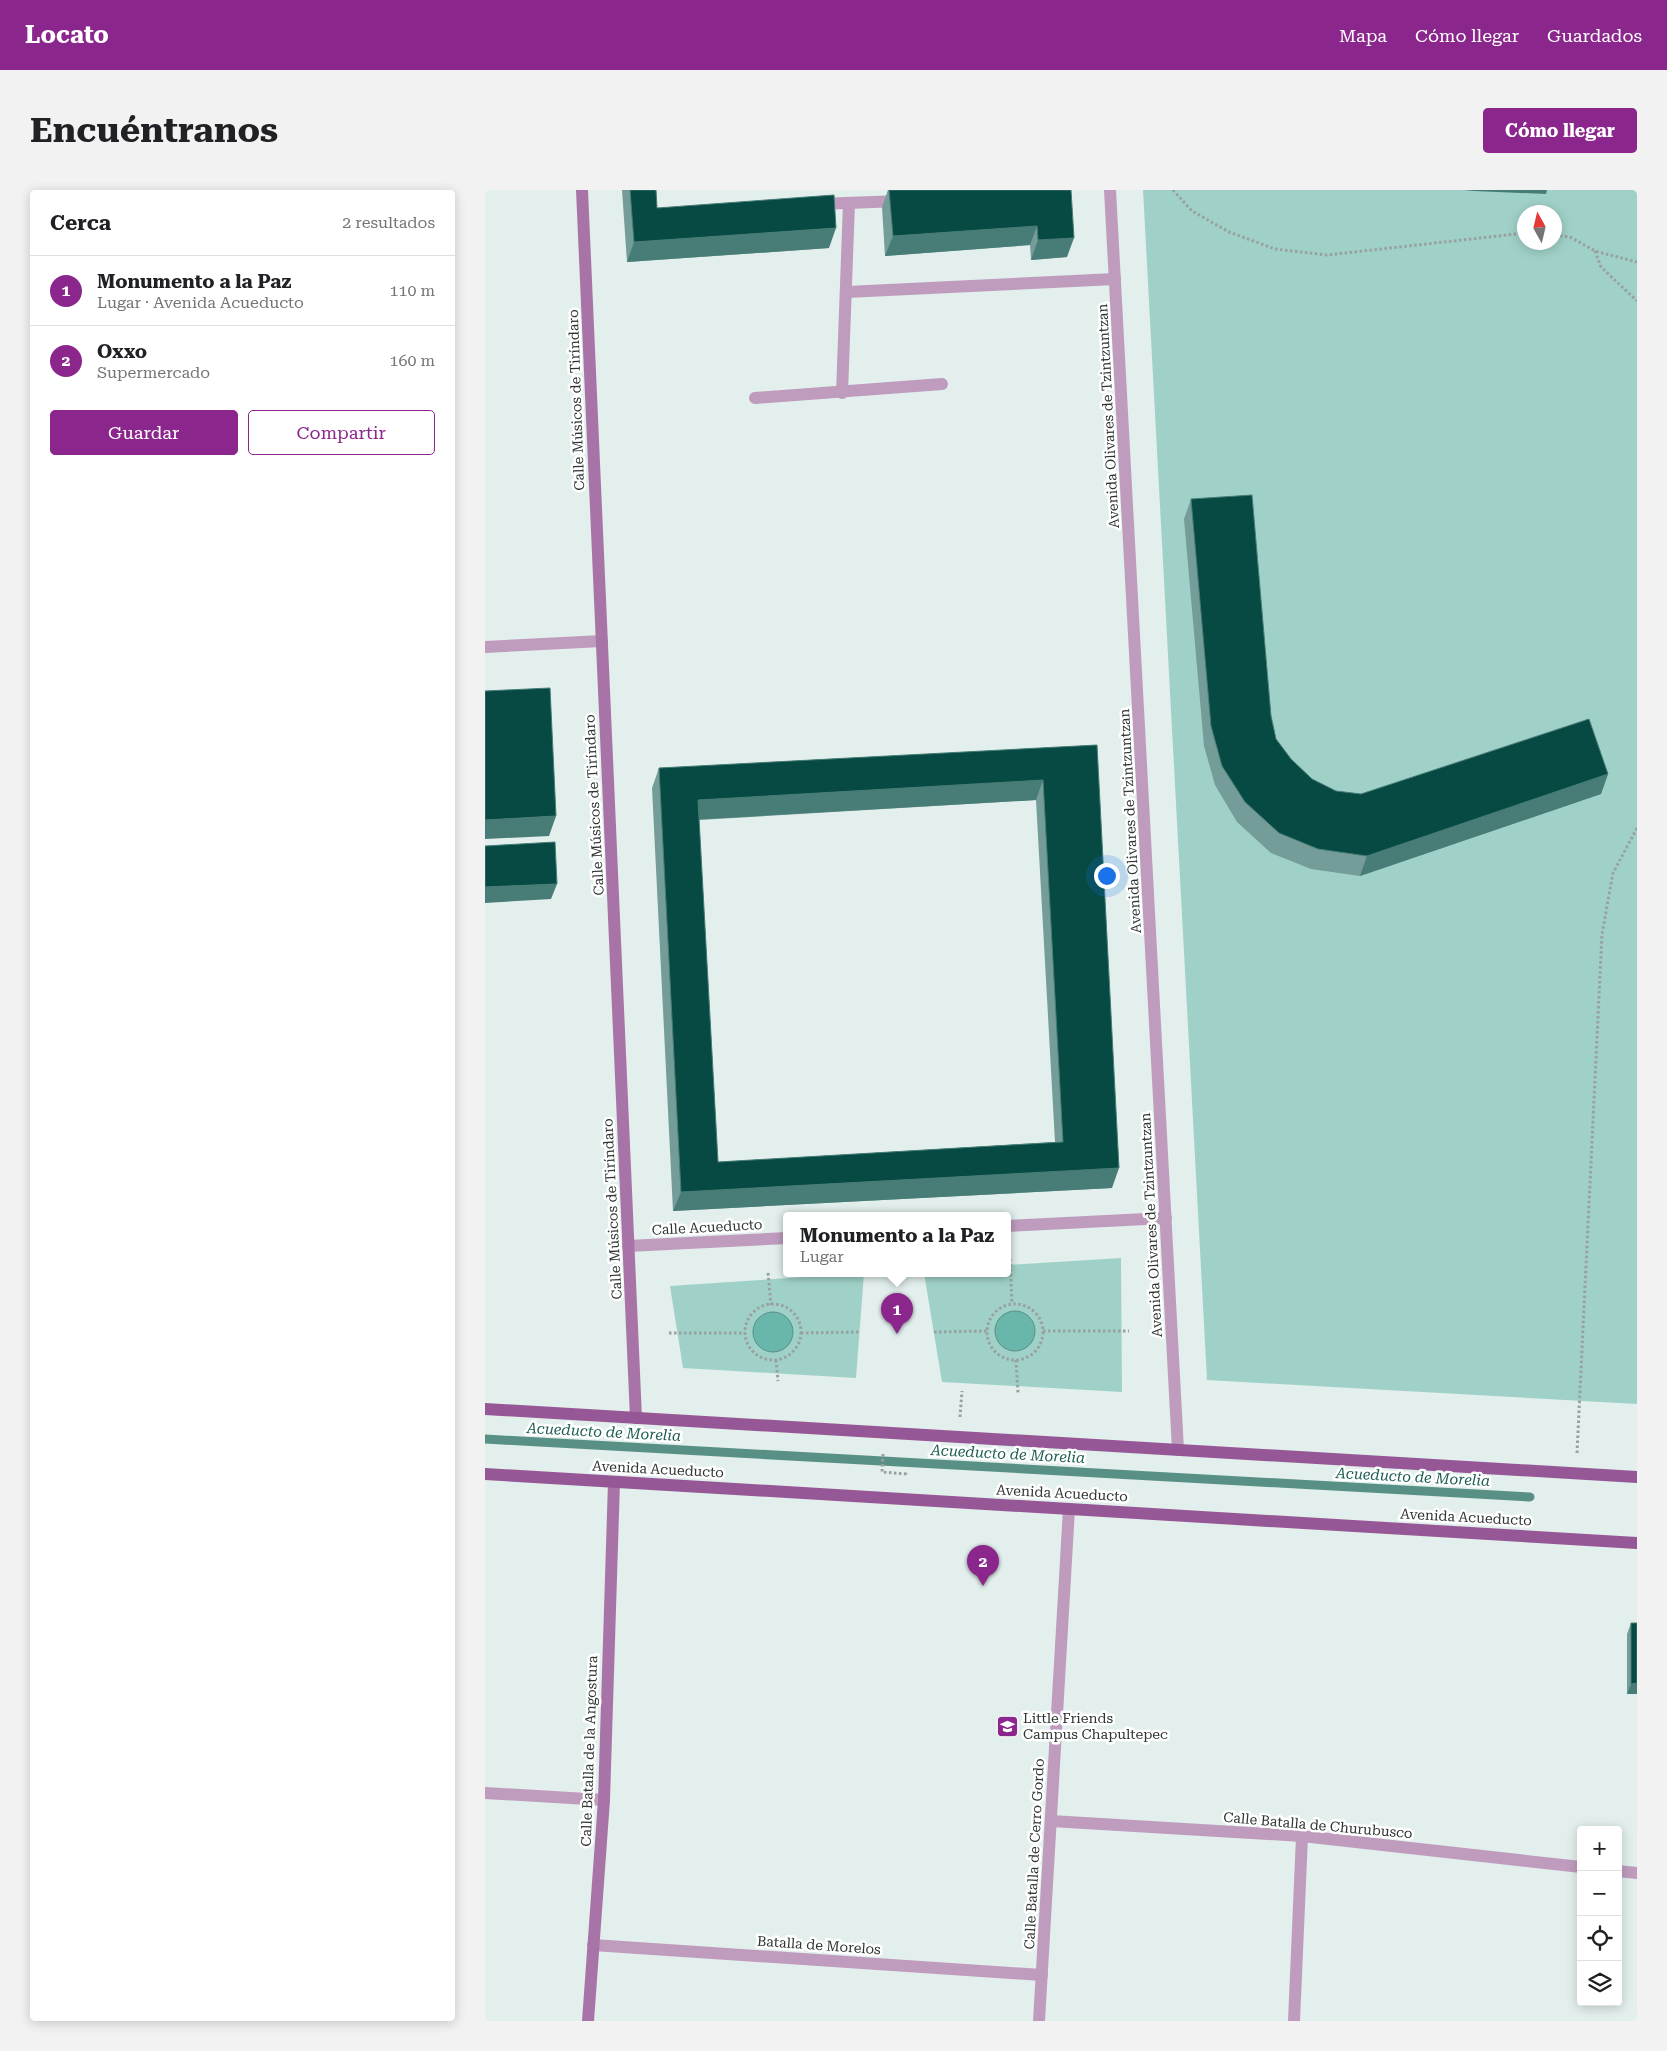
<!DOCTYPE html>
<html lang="es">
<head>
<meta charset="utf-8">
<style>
	body { margin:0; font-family:"Roboto Serif",serif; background:#f2f2f2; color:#202124 }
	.controls { position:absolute; right:15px; bottom:15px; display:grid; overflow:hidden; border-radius:5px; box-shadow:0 2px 12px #0003 }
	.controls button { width:45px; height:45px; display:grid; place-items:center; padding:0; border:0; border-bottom:1px solid #e0e0e0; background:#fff; color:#202124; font:25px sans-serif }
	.compass { position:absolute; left:1032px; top:15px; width:45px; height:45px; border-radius:50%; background:#fff; box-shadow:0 2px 12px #0003; rotate:352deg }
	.you { position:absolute; left:621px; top:685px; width:18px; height:18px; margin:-12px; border:4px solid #fff; border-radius:50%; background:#1a73e8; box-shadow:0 0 0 8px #1a73e833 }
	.badge { display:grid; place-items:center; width:32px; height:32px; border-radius:50%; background:#8b268d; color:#fff; font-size:16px; font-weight:700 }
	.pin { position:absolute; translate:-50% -41px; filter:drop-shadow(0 1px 2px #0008) }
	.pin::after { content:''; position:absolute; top:26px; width:18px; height:15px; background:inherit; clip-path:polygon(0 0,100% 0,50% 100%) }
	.popup { position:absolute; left:298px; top:1022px; width:228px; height:65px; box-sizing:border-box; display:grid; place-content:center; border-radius:5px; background:#fff; filter:drop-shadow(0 1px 4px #0005); font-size:16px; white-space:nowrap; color:#757577 }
	.popup b { font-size:19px; color:#202124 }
	.popup::after { content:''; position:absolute; left:50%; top:100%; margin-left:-10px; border:10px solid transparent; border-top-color:#fff }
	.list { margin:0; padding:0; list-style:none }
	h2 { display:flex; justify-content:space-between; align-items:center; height:65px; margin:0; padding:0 20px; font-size:21px }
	h2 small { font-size:16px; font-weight:400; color:#757577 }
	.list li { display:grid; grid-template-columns:32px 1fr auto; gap:15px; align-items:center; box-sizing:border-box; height:70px; padding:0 20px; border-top:1px solid #e0e0e0 }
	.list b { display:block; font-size:19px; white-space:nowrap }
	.list p { margin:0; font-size:16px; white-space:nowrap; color:#757577 }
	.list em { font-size:16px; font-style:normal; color:#757577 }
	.actions { display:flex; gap:10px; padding:15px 20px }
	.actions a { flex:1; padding:11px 0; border:1px solid #8b268d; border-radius:5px; text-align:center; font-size:18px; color:#8b268d }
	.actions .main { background:#8b268d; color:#fff }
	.icon { flex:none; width:28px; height:28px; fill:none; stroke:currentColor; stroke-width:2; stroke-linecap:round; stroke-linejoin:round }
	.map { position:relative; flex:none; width:1152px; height:1831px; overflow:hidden; border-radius:5px }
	header { display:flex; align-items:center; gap:30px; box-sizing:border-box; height:70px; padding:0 25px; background:#8b268d; color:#fff }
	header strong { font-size:24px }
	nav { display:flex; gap:28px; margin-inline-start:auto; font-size:18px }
	.intro { display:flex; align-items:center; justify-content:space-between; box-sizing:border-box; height:120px; padding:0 30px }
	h1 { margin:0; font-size:35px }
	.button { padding:12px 22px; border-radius:5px; background:#8b268d; color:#fff; font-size:18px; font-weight:700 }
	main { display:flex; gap:30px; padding:0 30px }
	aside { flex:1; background:#fff; border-radius:5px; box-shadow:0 2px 12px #0003 }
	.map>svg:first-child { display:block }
</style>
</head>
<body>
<header>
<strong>Locato</strong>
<nav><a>Mapa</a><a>Cómo llegar</a><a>Guardados</a></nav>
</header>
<div class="intro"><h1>Encuéntranos</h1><a class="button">Cómo llegar</a></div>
<main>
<aside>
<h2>Cerca<small>2 resultados</small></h2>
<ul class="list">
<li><span class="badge">1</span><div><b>Monumento a la Paz</b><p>Lugar · Avenida Acueducto</p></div><em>110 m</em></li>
<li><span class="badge">2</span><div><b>Oxxo</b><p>Supermercado</p></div><em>160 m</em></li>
</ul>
<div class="actions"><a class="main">Guardar</a><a>Compartir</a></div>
</aside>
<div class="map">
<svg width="1152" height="1831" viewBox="0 0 1152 1831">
	<rect width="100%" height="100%" fill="#e2efec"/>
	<g fill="#a0d1c8" fill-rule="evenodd">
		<path d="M 658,0 L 1152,0 L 1152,1214 L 722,1190 ZM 1040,22 L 1070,22 L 1070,52 L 1040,52 Z"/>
		<polygon points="636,1068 637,1202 457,1192 439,1083 522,1083 522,1075"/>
		<polygon points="379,1083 371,1188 198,1178 185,1096"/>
	</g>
	<g fill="#69b7aa" stroke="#589086">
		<circle cx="530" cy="1141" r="20"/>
		<circle cx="288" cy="1142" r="20"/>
	</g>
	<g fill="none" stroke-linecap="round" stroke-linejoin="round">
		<polyline stroke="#589086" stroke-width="9" points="0,1249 1045,1307"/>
		<g stroke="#98a19f" stroke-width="3" stroke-dasharray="2.5 2.5" stroke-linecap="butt">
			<polyline points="688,0 707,21 744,42 790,59 842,65 1040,43"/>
			<polyline points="1070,45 1085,47 1110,61 1152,72"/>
			<polyline points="1110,61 1116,77 1152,111"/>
			<polyline points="525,1069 527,1114"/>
			<polyline points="283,1083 286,1115"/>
			<circle cx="288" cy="1142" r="28"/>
			<circle cx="530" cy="1142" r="28"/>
			<polyline points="558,1141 644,1141"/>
			<polyline points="449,1142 502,1141"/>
			<polyline points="184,1143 260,1143"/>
			<polyline points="316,1143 375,1142"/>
			<polyline points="291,1170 293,1191"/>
			<polyline points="531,1170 533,1203"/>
			<polyline points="475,1227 477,1201"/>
			<polyline points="1092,1263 1117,744 1128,683 1152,638"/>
			<polyline points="398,1264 397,1282 421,1284 421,1287"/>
		</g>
		<g stroke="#bf9cbe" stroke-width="12">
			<polyline points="333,14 416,11"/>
			<polyline points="362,102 630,89"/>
			<polyline points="357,203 364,13"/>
			<polyline points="270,208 457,194"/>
		</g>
		<g stroke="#bf9cbe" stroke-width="12">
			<polyline points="625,0 693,1260"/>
			<polyline points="0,457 117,451"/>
			<polyline points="522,1036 681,1028"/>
			<polyline points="143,1056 302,1048"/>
			<polyline points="0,1603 119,1610"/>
			<polyline points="566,1631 817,1646 1096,1677"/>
			<polyline points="1133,1681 1152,1683"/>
			<polyline points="108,1755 557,1785"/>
			<polyline points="554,1831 584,1319"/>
			<polyline points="809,1831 817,1646"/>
		</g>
		<g stroke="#a874a7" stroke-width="12">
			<polyline points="97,0 151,1228"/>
			<polyline points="103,1831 119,1610 129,1292"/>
		</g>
		<g stroke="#965796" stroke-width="12">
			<polyline points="0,1219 1152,1287"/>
			<polyline points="0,1284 1152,1353"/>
		</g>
	</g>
	<g fill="#749c98" fill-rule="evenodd">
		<polygon points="137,0 171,0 172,18 344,58 142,72"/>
		<polygon points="403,0 586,0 582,67 546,70 545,55 400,66 397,17"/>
		<polygon points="706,309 786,526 791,549 806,569 827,589 851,601 876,604 1123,584 1116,604 875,686 826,679 786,663 752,632 730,595 719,556 699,329"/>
		<path d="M 612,555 L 627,998 L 188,1021 L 167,598 L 174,578 ZM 551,610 L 570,952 L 233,972 L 214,630 Z"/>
		<polygon points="1146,1433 1152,1504 1142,1504 1142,1444"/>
	</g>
	<g fill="#487c76">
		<polygon points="978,0 1062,0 1061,4 989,1"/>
		<polygon points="552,36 545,55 400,66 408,46"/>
		<polygon points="351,38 344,58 142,72 149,52"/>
		<polygon points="589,48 582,67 546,70 553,50"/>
		<polygon points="1123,584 1116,604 875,686 882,666"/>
		<polygon points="558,590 551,610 205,630 213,610"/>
		<polygon points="71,626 64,646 0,649 0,630"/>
		<polygon points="72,694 66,709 0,713 0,697"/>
		<polygon points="634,978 627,998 188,1021 196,1002"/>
		<polygon points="1152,1493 1152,1504 1142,1504 1146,1494"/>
	</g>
	<g fill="#064a43" stroke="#487c76" fill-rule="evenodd">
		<polygon points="145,0 171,0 172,18 349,5 351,38 149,52"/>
		<polygon points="404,0 586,0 589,48 553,50 552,36 408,46"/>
		<polygon points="767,305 786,526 791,549 806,569 827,589 851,601 876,604 1104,529 1123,584 882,666 833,659 794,643 760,612 737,576 726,536 706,309"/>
		<polygon points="65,498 71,626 0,630 0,501"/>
		<path d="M 612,555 L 634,978 L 196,1002 L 174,578 ZM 558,590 L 578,952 L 233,972 L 213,610 Z"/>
		<polygon points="70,652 72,694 0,697 0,656"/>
		<polygon points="1146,1433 1152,1433 1152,1493 1146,1494"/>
	</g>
	<defs>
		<symbol id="school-square" viewBox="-11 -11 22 22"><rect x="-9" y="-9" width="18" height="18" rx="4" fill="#8b268d" stroke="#fff"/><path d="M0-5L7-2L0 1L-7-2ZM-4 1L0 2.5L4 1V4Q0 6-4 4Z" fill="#fff"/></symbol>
	</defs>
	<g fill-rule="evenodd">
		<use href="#school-square" x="510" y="1524" width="25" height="25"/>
	</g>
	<g text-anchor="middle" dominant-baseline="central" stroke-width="5" stroke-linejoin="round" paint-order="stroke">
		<g font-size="14" fill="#2f3433" stroke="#fff">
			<text transform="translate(91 210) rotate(-92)">Calle Músicos de Tiríndaro</text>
			<text transform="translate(623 226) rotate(-93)">Avenida Olivares de Tzintzuntzan</text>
			<text transform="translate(109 615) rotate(-93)">Calle Músicos de Tiríndaro</text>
			<text transform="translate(645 631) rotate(-93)">Avenida Olivares de Tzintzuntzan</text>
			<text transform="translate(127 1019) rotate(-93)">Calle Músicos de Tiríndaro</text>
			<text transform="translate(666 1035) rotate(-93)">Avenida Olivares de Tzintzuntzan</text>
			<text transform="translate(222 1037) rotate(-3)">Calle Acueducto</text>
			<text transform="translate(173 1279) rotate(3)">Avenida Acueducto</text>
			<text transform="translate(577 1303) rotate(3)">Avenida Acueducto</text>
			<text transform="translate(981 1327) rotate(3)">Avenida Acueducto</text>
			<text transform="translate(104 1561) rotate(-88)">Calle Batalla de la Angostura</text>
			<text transform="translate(833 1635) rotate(5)">Calle Batalla de Churubusco</text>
			<text transform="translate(549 1664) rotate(-87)">Calle Batalla de Cerro Gordo</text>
			<text transform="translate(334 1755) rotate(4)">Batalla de Morelos</text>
		</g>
		<g font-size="14" fill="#2f3433" stroke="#fff" text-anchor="start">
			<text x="538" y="1528">Little Friends<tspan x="538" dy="16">Campus Chapultepec</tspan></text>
		</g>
		<g font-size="15" font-style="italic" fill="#1b5c53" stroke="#fff">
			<text transform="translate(119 1242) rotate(3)">Acueducto de Morelia</text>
			<text transform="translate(523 1264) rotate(3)">Acueducto de Morelia</text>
			<text transform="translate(928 1287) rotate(3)">Acueducto de Morelia</text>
		</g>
	</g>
</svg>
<div class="controls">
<button>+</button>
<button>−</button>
<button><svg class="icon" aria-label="locate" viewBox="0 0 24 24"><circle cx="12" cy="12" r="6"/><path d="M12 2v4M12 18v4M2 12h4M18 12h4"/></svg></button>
<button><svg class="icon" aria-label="layers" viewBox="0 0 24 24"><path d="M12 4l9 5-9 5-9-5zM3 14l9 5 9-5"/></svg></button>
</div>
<svg class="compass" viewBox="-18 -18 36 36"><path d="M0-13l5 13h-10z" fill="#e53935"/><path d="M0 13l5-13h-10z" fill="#757577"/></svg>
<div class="you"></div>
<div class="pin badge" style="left:412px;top:1144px">1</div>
<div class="popup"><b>Monumento a la Paz</b>Lugar</div>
<div class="pin badge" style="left:498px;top:1396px">2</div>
</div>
</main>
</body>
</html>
